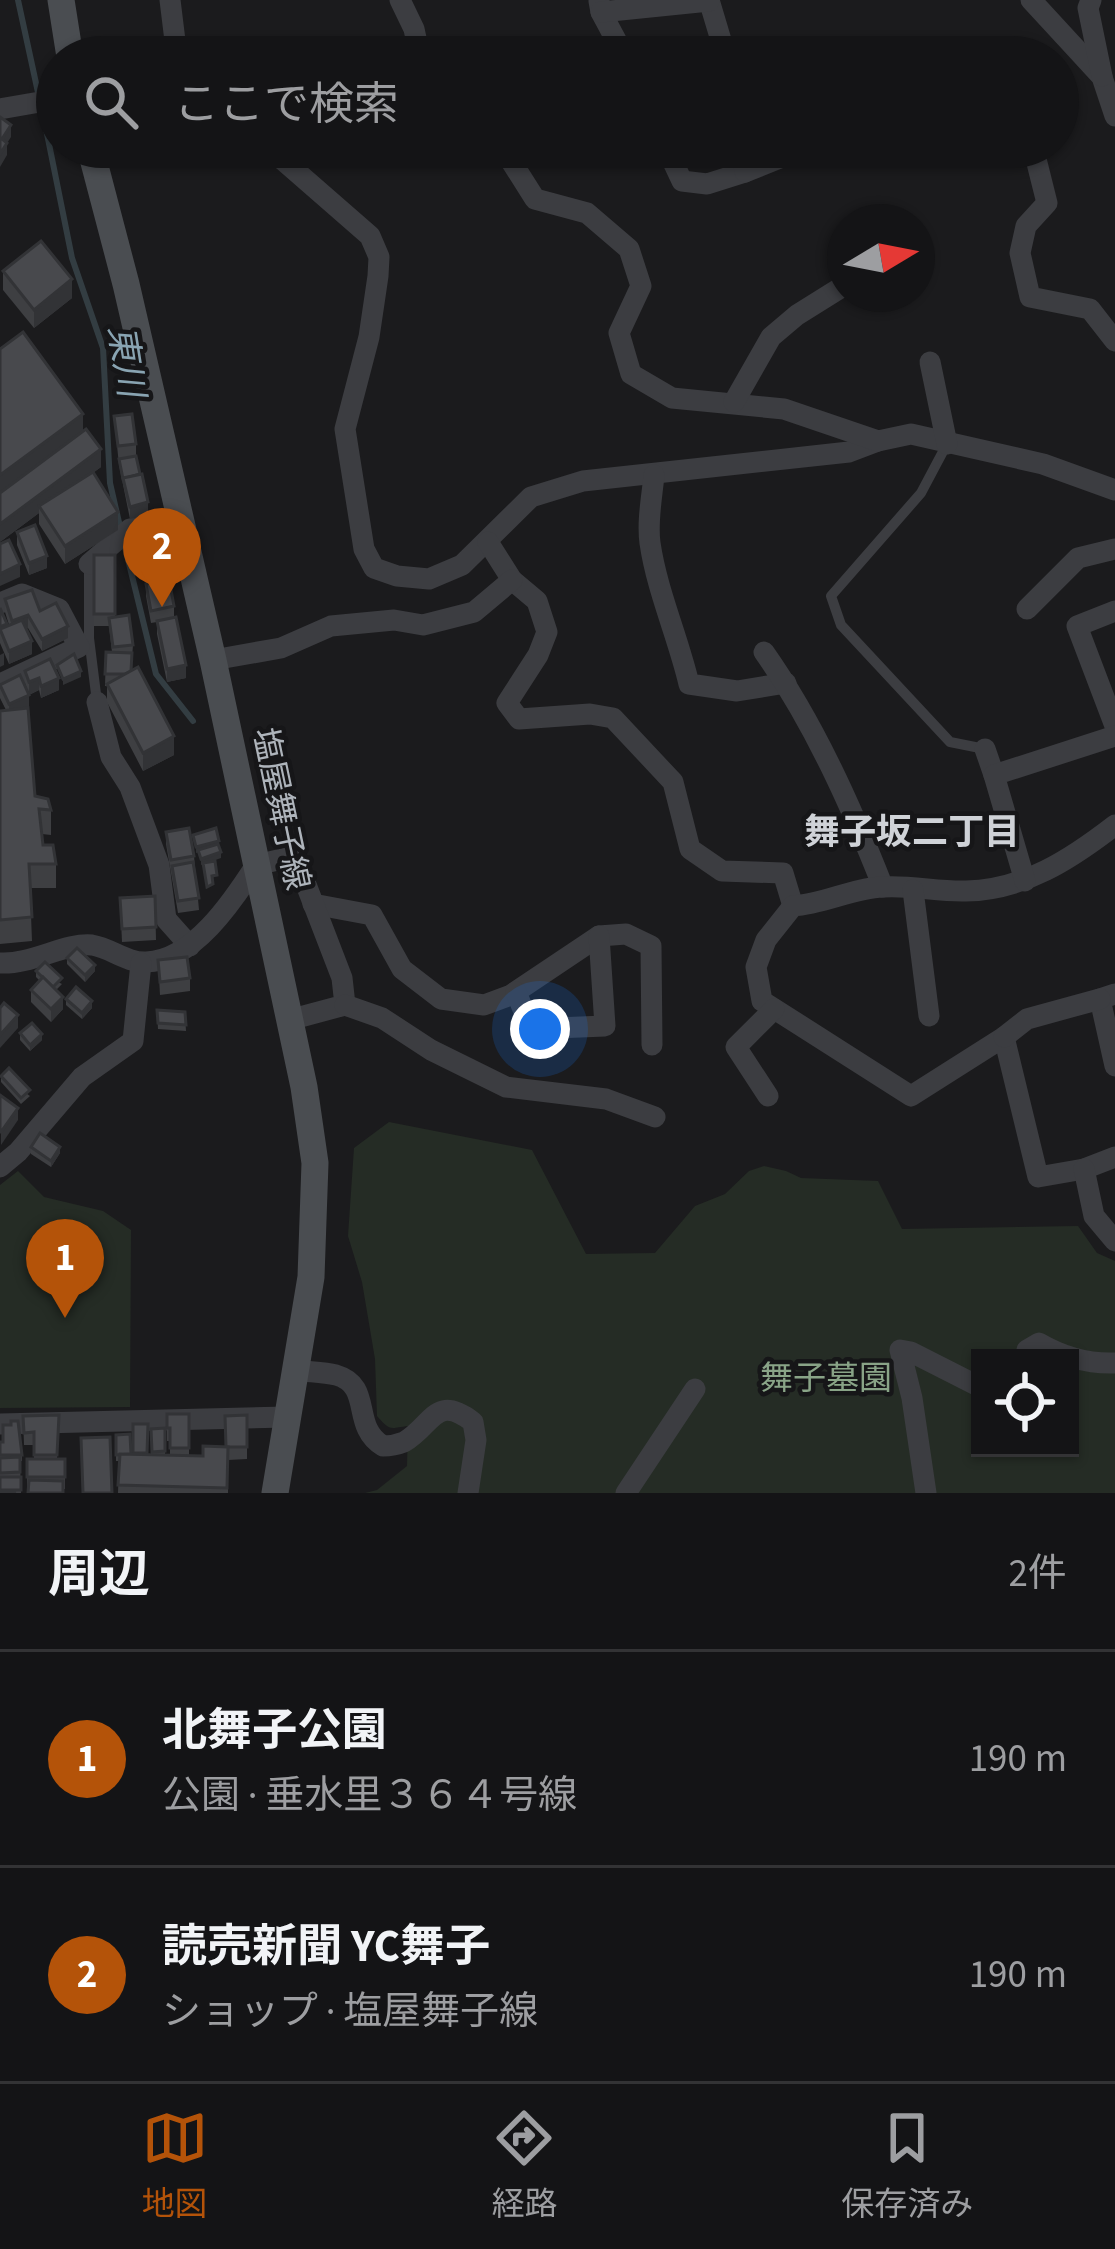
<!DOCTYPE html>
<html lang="ja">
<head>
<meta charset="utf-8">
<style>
	body { margin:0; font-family:"Source Sans 3","Noto Sans JP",sans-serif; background:#1d1d1f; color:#f1f3f6 }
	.controls { position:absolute; right:36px; bottom:36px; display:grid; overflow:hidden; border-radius:0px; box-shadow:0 3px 9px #0004 }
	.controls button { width:108px; height:108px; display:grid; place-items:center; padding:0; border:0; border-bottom:3px solid #333335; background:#141416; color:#f1f3f6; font:60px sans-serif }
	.compass { position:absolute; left:827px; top:204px; width:108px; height:108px; border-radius:50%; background:#141416; box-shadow:0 3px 9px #0004; rotate:80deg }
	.you { position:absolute; left:540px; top:1029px; width:42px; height:42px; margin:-30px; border:9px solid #fff; border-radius:50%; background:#1a73e8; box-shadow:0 0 0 18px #1a73e833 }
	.badge { display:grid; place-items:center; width:78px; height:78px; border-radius:50%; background:#b45309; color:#fff; font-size:39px; font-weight:700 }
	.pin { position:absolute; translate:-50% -99px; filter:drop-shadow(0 3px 6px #0008) }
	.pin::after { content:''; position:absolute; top:63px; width:42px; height:36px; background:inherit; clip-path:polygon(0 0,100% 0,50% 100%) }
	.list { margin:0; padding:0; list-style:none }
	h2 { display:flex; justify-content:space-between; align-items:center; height:156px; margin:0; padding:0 48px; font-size:51px }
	h2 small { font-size:39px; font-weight:400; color:#9d9ea1 }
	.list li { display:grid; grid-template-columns:78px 1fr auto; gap:36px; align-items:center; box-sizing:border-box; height:216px; padding:0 48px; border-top:3px solid #333335 }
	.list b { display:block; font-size:45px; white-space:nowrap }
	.list p { margin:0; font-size:39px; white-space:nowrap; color:#9d9ea1 }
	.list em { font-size:39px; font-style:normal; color:#9d9ea1 }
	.icon { flex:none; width:66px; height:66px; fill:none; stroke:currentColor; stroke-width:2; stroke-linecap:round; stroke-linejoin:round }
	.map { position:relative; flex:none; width:1115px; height:1493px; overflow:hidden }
	.search { position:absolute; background:#141416; box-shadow:0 3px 9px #0004; left:36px; right:36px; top:36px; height:132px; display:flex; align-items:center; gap:30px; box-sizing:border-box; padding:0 42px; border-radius:66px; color:#9d9ea1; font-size:45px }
	.sheet { height:588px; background:#141416 }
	nav { display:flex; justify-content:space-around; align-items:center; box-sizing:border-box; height:168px; border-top:3px solid #333335; background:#141416; font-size:33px; color:#9d9ea1 }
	nav a { display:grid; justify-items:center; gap:6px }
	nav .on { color:#b45309 }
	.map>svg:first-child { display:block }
</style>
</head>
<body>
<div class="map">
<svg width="1115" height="1493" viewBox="0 0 1115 1493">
	<rect width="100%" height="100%" fill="#1b1b1d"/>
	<g fill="#252c25" fill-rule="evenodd">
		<path d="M 389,1122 L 532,1150 L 586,1254 L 655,1253 L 695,1206 L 725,1194 L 749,1171 L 764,1166 L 786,1171 L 801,1178 L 878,1181 L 902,1229 L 1078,1226 L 1097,1253 L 1115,1261 L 1115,1493 L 365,1493 L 377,1490 L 407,1466 L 408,1426 C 390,1428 391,1432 377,1416 L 375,1359 L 362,1282 L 348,1236 L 354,1148 ZM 980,1358 L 1070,1358 L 1070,1448 L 980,1448 Z"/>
		<polygon points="18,1171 44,1197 103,1211 131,1230 130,1407 0,1408 0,1185"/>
	</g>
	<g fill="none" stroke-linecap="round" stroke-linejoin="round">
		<g stroke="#333d42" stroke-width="6">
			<polyline points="18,0 39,97"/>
			<polyline points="42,109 72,258 103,348 110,483 121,531"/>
			<polyline points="124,543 156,674 193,721"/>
		</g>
		<g stroke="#3c3d41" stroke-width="10">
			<polyline points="947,444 921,493 831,596 841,625 950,742 985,749"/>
			<polyline points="89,564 89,638 97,702"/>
		</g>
		<g stroke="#3c3d41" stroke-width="21">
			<polyline points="170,0 177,57"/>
			<polyline points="400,0 414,29 420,57"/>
			<polyline points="709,0 726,57"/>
			<polyline points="1031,0 1102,77 1115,116"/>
			<polyline points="1091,0 1088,8 1102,76"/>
			<polyline points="599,1 601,12 625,57"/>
			<polyline points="601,12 709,1"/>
			<polyline points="0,109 57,99"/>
			<polyline points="268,147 370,236 379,257 378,276 369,337 345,429 364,549 374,568 397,576 429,579 462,565 531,497 583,481 849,452 878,441"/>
			<polyline points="502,147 535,199 587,213 629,249 641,286 619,333 631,374 672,398 784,409 878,441 911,434 1043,464 1115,490"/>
			<polyline points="666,147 682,181 707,184 745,172"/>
			<polyline points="742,147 745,172 807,147"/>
			<polyline points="1033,147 1047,203 1026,226 1020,253 1030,297 1090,309 1115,341"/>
			<polyline points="930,362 947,444"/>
			<polyline points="734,402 771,337 797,315 845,285"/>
			<path d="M 654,475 C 652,497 647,521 650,543 C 657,591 678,637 689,684 L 737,691 L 786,683"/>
			<polyline points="488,542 512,580 537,601 547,632 538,655 507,703 519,719 590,714 613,718 673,782 690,849 722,871 783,873 793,906"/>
			<polyline points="89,564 130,529 179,519"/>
			<polyline points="0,603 22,594 59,609 79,647 0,684"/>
			<polyline points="1027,609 1078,558 1115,549"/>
			<polyline points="1115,611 1077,626 1115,726"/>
			<path d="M 764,652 C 814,723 851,806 883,887"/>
			<polyline points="213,660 281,648 331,626 394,620 423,625 474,612 512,580"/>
			<polyline points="97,702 111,757 130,787 159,865 166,919 190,946"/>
			<polyline points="985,749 994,775"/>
			<path d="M 1115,825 C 1071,859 1024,890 966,891 C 939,892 910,885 883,887 C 853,888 824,904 793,906 L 766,940 L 756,967 L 762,1001 L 911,1096 L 1004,1037 L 1038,1177 L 1084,1169 L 1115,1157"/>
			<polyline points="1025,881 994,775 1115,736"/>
			<polyline points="913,890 929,1016"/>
			<polyline points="313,904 372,915 402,969 441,999 484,1005 511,995 599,936 626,934 651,946 652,1045"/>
			<path d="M 0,963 C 31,965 66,942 92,945 C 111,948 127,963 146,962 C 193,961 233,901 256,865 L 295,856 L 342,978 L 345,1005 L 289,1020"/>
			<polyline points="516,992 531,1029 605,1026 599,936"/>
			<polyline points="1115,994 1100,999 1115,1066"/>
			<polyline points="345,1005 382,1018 431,1050 506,1087 606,1099 655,1117"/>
			<polyline points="1004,1037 1027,1019 1100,999"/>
			<polyline points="768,1096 736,1047 774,1009"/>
			<polyline points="0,1167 18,1152 82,1077 133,1041 141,963"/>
			<polyline points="1084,1169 1094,1216 1115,1241"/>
			<path d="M 1026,1358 L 1027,1350 L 1039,1343 C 1063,1357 1088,1364 1115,1363"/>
			<path d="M 295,1370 C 308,1372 323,1372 336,1375 C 374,1386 350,1426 383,1446 C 389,1446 399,1444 404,1442 C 433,1425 435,1393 473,1422 L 476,1440 L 468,1493"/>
			<polyline points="0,1424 286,1417"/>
			<polyline points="626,1493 695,1389"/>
			<polyline points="926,1493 912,1398 900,1350 911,1352 980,1387"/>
		</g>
		<g stroke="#4a4d51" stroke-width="27">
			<polyline points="61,0 70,57"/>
			<polyline points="90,147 126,284 213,660 304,1087 315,1163 311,1277 275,1493"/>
		</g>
	</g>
	<g fill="#3e3f42">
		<polygon points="3,271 72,298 34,328 3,290"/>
		<polygon points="114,416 136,444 136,456 148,515 130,519 119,465"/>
		<polygon points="83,432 101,467 94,472 118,530 65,564 39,524 39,513 0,542"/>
		<polygon points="134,523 162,548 162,560 140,565 134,535"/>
		<polygon points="17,532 47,568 29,575 17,545"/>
		<polygon points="94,555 115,555 115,617 133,645 131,671 174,755 143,771 107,702 107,686 105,686 106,652 112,652 109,626 94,626"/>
		<polygon points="146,584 174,606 174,618 186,678 167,682 157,634 157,622 151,623 146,596"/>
		<polygon points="5,599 40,611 68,638 42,651 28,628 26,628 32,654 9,664 0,643 0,608 7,626 9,625 5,612"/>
		<polygon points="25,671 59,690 41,698 39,690 29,695 25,683"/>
		<polygon points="0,685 29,707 27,708 35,796 51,810 51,835 42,834 43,845 56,864 56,888 30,888 32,941 0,944 0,711 6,710 0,698"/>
		<polygon points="166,832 194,856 199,910 178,913 166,844"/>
		<polygon points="155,896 156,940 122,942 120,898"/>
		<polygon points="67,958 95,971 85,982 67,964"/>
		<polygon points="158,960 190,978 190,991 160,995"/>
		<polygon points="36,971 62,984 56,990 63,1009 51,1022 31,1002 31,990 40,981 36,977"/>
		<polygon points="66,999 92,1008 82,1019 66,1005"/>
		<polygon points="157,1010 185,1012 186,1031 158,1029"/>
		<polygon points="20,1033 42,1040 30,1051 20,1040"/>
		<polygon points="1,1076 30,1096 21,1104 1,1082"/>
		<polygon points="31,1147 60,1153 51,1167 31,1154"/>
		<polygon points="167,1414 189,1414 189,1456 203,1456 226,1447 247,1415 247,1459 228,1460 228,1493 118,1493 119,1461 116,1461 116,1435 131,1454 151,1455 151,1429 165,1428 165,1455 170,1455 170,1441 167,1441"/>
		<polygon points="59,1415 59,1445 57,1445 57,1459 65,1459 65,1489 27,1490 27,1459 34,1459 34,1445 24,1445 23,1416"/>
		<polygon points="0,1442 3,1442 22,1455 22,1461 20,1461 21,1493 0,1493"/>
	</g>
	<g fill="#323336">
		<polygon points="11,125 11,137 2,151 2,139"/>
		<polygon points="7,143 7,155 0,167 0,154"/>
		<polygon points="72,279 72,298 34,328 34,310"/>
		<polygon points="83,414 83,438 0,499 0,475"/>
		<polygon points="101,449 101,467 42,511 39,506 39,513 0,542 0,524"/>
		<polygon points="148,502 148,515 130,519 130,507"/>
		<polygon points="118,512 118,530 65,564 65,546"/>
		<polygon points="47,556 47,568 29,575 29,563"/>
		<polygon points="20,564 20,577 0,586 0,574"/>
		<polygon points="28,615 28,628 12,633 12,621"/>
		<polygon points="68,626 68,638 42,651 42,639"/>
		<polygon points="32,641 32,654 9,664 9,651"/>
		<polygon points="4,653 4,665 0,667 0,655"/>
		<polygon points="186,665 186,678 167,682 167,669"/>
		<polygon points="81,671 81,677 63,685 63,679"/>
		<polygon points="39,678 39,690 29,695 29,682"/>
		<polygon points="59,678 59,690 41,698 41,686"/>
		<polygon points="29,695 29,707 9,717 9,704"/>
		<polygon points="174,736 174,755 143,771 143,753"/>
		<polygon points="219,841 219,847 196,853 196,847"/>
		<polygon points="221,852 221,858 201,865 201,859"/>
		<polygon points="95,965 95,971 85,982 85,975"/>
		<polygon points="63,997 63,1009 51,1022 51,1009"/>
		<polygon points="92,1001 92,1008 82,1019 82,1013"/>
		<polygon points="18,1015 18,1028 0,1048 0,1035"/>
		<polygon points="42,1034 42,1040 30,1051 30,1045"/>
		<polygon points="18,1108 18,1120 1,1145 1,1132"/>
		<polygon points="60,1147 60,1153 51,1167 51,1161"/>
	</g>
	<g fill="#48494d" stroke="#323336" stroke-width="3">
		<polygon points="0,117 11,125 2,139 7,143 0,154"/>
		<polygon points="41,241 72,279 34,310 3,271"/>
		<polygon points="23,332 83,414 0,475 0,349"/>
		<polygon points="132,414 136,444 118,446 114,416"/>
		<polygon points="86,429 101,449 0,524 0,493"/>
		<polygon points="136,456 140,474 123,479 119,459"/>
		<polygon points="93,472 118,512 65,546 39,506"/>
		<polygon points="142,474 148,502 130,507 123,478"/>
		<polygon points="157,518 162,548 140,552 134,523"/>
		<polygon points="35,525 47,556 29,563 17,532"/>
		<polygon points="9,540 20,564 0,574 0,544"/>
		<rect x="94" y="555" width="21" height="59"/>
		<polygon points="169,579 174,606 151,611 146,584"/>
		<polygon points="32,590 40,611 56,603 68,626 42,639 28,615 12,621 5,599"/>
		<polygon points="0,608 7,624 0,627"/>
		<polygon points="129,615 133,645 113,647 109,618"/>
		<polygon points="176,617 186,665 167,669 157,621"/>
		<polygon points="22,620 32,641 9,651 0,629"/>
		<polygon points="106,652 132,653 131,671 125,674 105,674"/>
		<polygon points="74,654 81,671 63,679 57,665"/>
		<polygon points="50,659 59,678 41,686 39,678 29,682 25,671"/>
		<polygon points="138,667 174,736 143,753 107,684"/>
		<polygon points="20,675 29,695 9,704 0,685"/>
		<polygon points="28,708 35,796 48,799 51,810 39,809 43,845 53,845 56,864 29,864 32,917 0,920 0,711"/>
		<polygon points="189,828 194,856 171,860 166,832"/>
		<polygon points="216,828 219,841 196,847 193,835"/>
		<polygon points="218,844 221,852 201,859 198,850"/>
		<polygon points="215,861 217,875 212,876 213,884 207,887 203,863"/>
		<polygon points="193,862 199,898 178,901 172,866"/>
		<polygon points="155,896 156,927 122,929 120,898"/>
		<polygon points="77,948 95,965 85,975 67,958"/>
		<polygon points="187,957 190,978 160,982 158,960"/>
		<polygon points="45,962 62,978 53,987 36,971"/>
		<polygon points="43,977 63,997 51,1009 31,990"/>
		<polygon points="76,987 92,1001 82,1013 66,999"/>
		<polygon points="4,1003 18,1015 0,1035 0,1008"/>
		<polygon points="157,1010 185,1012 186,1025 158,1023"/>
		<polygon points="32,1023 42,1034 30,1045 20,1033"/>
		<polygon points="9,1068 30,1090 21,1098 1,1076"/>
		<polygon points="0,1095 18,1108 1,1132 0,1131"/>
		<polygon points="40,1133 60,1147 51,1161 31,1147"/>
		<polygon points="167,1414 189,1414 189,1448 170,1448 170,1428 167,1428"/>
		<polygon points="59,1415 57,1455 34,1455 34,1432 24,1433 23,1416"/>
		<polygon points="247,1415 247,1447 226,1447 225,1416"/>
		<polygon points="11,1421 18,1421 22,1455 0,1455 0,1442 3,1442 3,1425 11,1425"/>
		<polygon points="133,1424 148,1424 147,1453 133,1453"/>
		<polygon points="165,1428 165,1451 152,1452 151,1429"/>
		<polygon points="130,1434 131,1454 116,1455 116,1435"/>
		<polygon points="110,1437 112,1493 83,1493 81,1438"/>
		<polygon points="203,1446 228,1447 227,1488 118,1485 120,1454 203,1456"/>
		<polygon points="20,1457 20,1472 0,1473 0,1458"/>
		<rect x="27" y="1459" width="38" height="18"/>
		<polygon points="0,1477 21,1477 21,1490 3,1490 3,1492 16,1493 0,1493"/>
		<polygon points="29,1480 63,1481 63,1493 28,1493"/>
	</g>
	<g text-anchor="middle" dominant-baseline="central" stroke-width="9" stroke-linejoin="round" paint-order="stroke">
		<g font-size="33" fill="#aeb4bb" stroke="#161618">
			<text transform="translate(281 809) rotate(78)">塩屋舞子線</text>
		</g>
		<g font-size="33" fill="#89a487" stroke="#161618">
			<text x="826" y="1378">舞子墓園</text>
		</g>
		<g font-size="36" font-style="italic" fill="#89a4b2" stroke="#161618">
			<text transform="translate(126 361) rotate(81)">東川</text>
		</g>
		<g font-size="36" font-weight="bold" fill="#cfd2d7" stroke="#161618">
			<text x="912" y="832">舞子坂二丁目</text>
		</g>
	</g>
</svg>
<div class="controls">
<button><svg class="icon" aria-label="locate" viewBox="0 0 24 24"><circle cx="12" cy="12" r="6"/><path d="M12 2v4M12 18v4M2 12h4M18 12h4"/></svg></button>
</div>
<svg class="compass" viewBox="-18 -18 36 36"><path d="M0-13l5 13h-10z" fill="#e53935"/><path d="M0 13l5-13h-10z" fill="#9d9ea1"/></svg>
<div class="you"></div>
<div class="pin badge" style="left:65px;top:1318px">1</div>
<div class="pin badge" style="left:162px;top:607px">2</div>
<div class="search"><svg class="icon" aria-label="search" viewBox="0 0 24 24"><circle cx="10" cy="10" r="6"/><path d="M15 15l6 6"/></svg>ここで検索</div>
</div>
<section class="sheet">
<h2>周辺<small>2件</small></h2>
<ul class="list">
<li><span class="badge">1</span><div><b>北舞子公園</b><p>公園 · 垂水里３６４号線</p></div><em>190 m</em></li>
<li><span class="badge">2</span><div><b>読売新聞 YC舞子</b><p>ショップ · 塩屋舞子線</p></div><em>190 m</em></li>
</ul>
</section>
<nav>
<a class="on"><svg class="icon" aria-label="map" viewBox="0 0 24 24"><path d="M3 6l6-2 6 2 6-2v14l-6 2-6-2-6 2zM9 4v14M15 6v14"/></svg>地図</a>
<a><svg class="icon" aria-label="directions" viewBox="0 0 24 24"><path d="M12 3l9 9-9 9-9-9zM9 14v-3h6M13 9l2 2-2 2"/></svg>経路</a>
<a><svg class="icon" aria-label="saved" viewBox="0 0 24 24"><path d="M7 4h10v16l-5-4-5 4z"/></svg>保存済み</a>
</nav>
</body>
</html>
